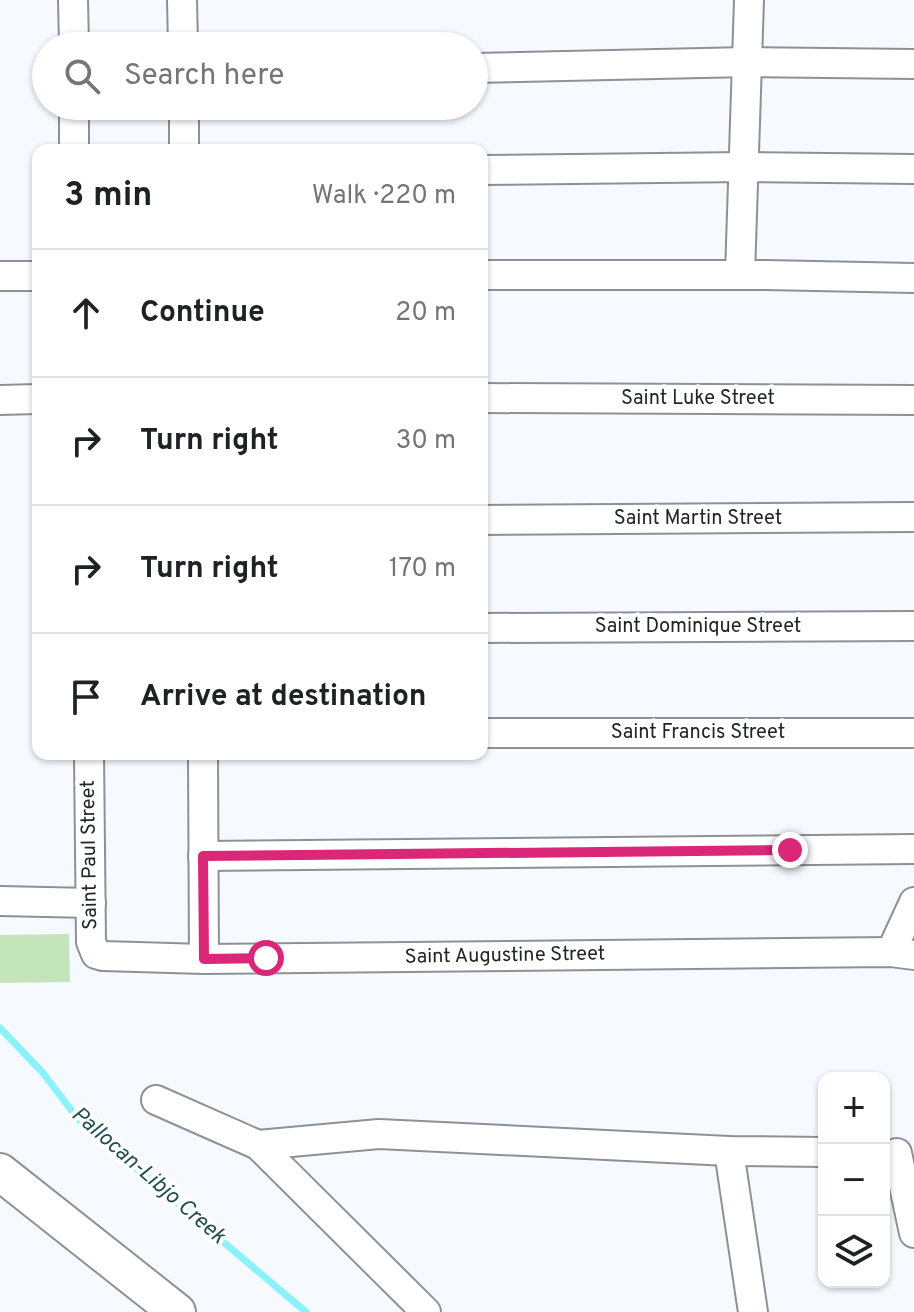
<!DOCTYPE html>
<html lang="en">
<head>
<meta charset="utf-8">
<style>
	body { margin:0; font-family:Overpass,sans-serif; background:#f6f6f6; color:#202124 }
	.controls { position:absolute; right:24px; bottom:24px; display:grid; overflow:hidden; border-radius:16px; box-shadow:0 2px 6px #0004 }
	.controls button { width:72px; height:72px; display:grid; place-items:center; padding:0; border:0; border-bottom:2px solid #e0e0e0; background:#fff; color:#202124; font:40px sans-serif }
	.stop { position:absolute; width:24px; height:24px; margin:-18px; border:6px solid #db2777; border-radius:50%; background:#fff }
	.stop.end { background:#db2777; border-color:#fff; box-shadow:0 2px 8px #0008 }
	.list { margin:0; padding:0; list-style:none }
	h2 { display:flex; justify-content:space-between; align-items:center; height:104px; margin:0; padding:0 32px; font-size:34px }
	h2 small { font-size:26px; font-weight:400; color:#757577 }
	.list li { display:grid; grid-template-columns:52px 1fr auto; gap:24px; align-items:center; box-sizing:border-box; height:128px; padding:0 32px; border-top:2px solid #e0e0e0 }
	.list b { display:block; font-size:30px; white-space:nowrap }
	.list em { font-size:26px; font-style:normal; color:#757577 }
	.icon { flex:none; width:44px; height:44px; fill:none; stroke:currentColor; stroke-width:2; stroke-linecap:round; stroke-linejoin:round }
	.map { position:relative; flex:none; width:914px; height:1312px; overflow:hidden }
	.search { position:absolute; background:#fff; box-shadow:0 2px 6px #0004; left:32px; top:32px; width:456px; height:88px; display:flex; align-items:center; gap:20px; box-sizing:border-box; padding:0 28px; border-radius:44px; color:#757577; font-size:30px }
	.panel { position:absolute; background:#fff; box-shadow:0 2px 6px #0004; left:32px; top:144px; width:456px; height:616px; border-radius:16px }
	.map>svg:first-child { display:block }
</style>
</head>
<body>
<div class="map">
<svg width="914" height="1312" viewBox="0 0 914 1312">
	<rect width="100%" height="100%" fill="#f6fafe"/>
	<polygon fill="#c4e4bc" points="69,934 70,982 0,983 0,935"/>
	<g fill="none" stroke-linecap="round" stroke-linejoin="round">
		<polyline stroke="#8bf2fc" stroke-width="7" points="0,1028 43,1073 78,1119 306,1312"/>
		<defs>
			<g id="minor">
				<polyline points="73,0 74,46"/>
				<polyline points="182,0 183,46"/>
				<polyline points="474,68 748,62 914,64"/>
				<polyline points="74,106 74,150"/>
				<polyline points="184,106 184,150"/>
				<polyline points="482,170 745,167 914,169"/>
				<polyline points="482,275 765,275 914,278"/>
				<polyline points="740,275 749,0"/>
				<polyline points="0,276 38,276"/>
				<polyline points="482,398 914,400"/>
				<polyline points="0,400 38,399"/>
				<polyline points="482,520 914,517"/>
				<polyline points="482,628 914,626"/>
				<polyline points="482,733 914,733"/>
				<polyline points="89,754 91,942 96,954 103,956 204,959 891,952 914,955"/>
				<polyline points="203,754 204,959"/>
				<polyline points="203,856 914,849"/>
				<polyline points="0,901 91,903"/>
				<polyline points="891,952 914,902"/>
				<polyline points="156,1100 258,1145 426,1312"/>
				<polyline points="258,1145 379,1134 729,1151 824,1152"/>
				<polyline points="729,1151 753,1312"/>
				<polyline points="897,1153 914,1233"/>
			</g>
			<polyline id="major" points="0,1172 177,1312"/>
		</defs>
		<use href="#minor" stroke="#8d9195" stroke-width="32"/>
		<use href="#major" stroke="#8d9195" stroke-width="40"/>
		<use href="#minor" stroke="#fff" stroke-width="28"/>
		<use href="#major" stroke="#fff" stroke-width="36"/>
	</g>
	<g fill="none" stroke-linecap="round" stroke-linejoin="round">
		<polyline stroke="#db2777" stroke-width="10" points="266,958 204,959 203,856 790,850"/>
	</g>
	<g text-anchor="middle" dominant-baseline="central" stroke-width="8" stroke-linejoin="round" paint-order="stroke">
		<g font-size="20" fill="#222425" stroke="#fff">
			<text x="698" y="399">Saint Luke Street</text>
			<text x="698" y="519">Saint Martin Street</text>
			<text x="698" y="627">Saint Dominique Street</text>
			<text x="698" y="733">Saint Francis Street</text>
			<text transform="translate(90 855) rotate(-91)">Saint Paul Street</text>
			<text transform="translate(505 956) rotate(-1)">Saint Augustine Street</text>
		</g>
		<g font-size="22" font-style="italic" fill="#1f4d52" stroke="#fff">
			<text transform="translate(148 1176) rotate(41)">Pallocan-Libjo Creek</text>
		</g>
	</g>
</svg>
<div class="controls">
<button>+</button>
<button>−</button>
<button><svg class="icon" aria-label="layers" viewBox="0 0 24 24"><path d="M12 4l9 5-9 5-9-5zM3 14l9 5 9-5"/></svg></button>
</div>
<div class="stop" style="left:266px;top:958px"></div>
<div class="stop end" style="left:790px;top:850px"></div>
<div class="search"><svg class="icon" aria-label="search" viewBox="0 0 24 24"><circle cx="10" cy="10" r="6"/><path d="M15 15l6 6"/></svg>Search here</div>
<section class="panel">
<h2>3 min<small>Walk · 220 m</small></h2>
<ul class="list">
<li><svg class="icon" aria-label="ahead" viewBox="0 0 24 24"><path d="M12 20V5M6 11l6-6 6 6"/></svg><div><b>Continue</b></div><em>20 m</em></li>
<li><svg class="icon" aria-label="right" viewBox="0 0 24 24"><path d="M7 20v-9h11M14 6l5 5-5 5"/></svg><div><b>Turn right</b></div><em>30 m</em></li>
<li><svg class="icon" aria-label="right" viewBox="0 0 24 24"><path d="M7 20v-9h11M14 6l5 5-5 5"/></svg><div><b>Turn right</b></div><em>170 m</em></li>
<li><svg class="icon" aria-label="arrive" viewBox="0 0 24 24"><path d="M6 21V4h12l-3 4 3 4H6"/></svg><div><b>Arrive at destination</b></div></li>
</ul>
</section>
</div>
</body>
</html>
